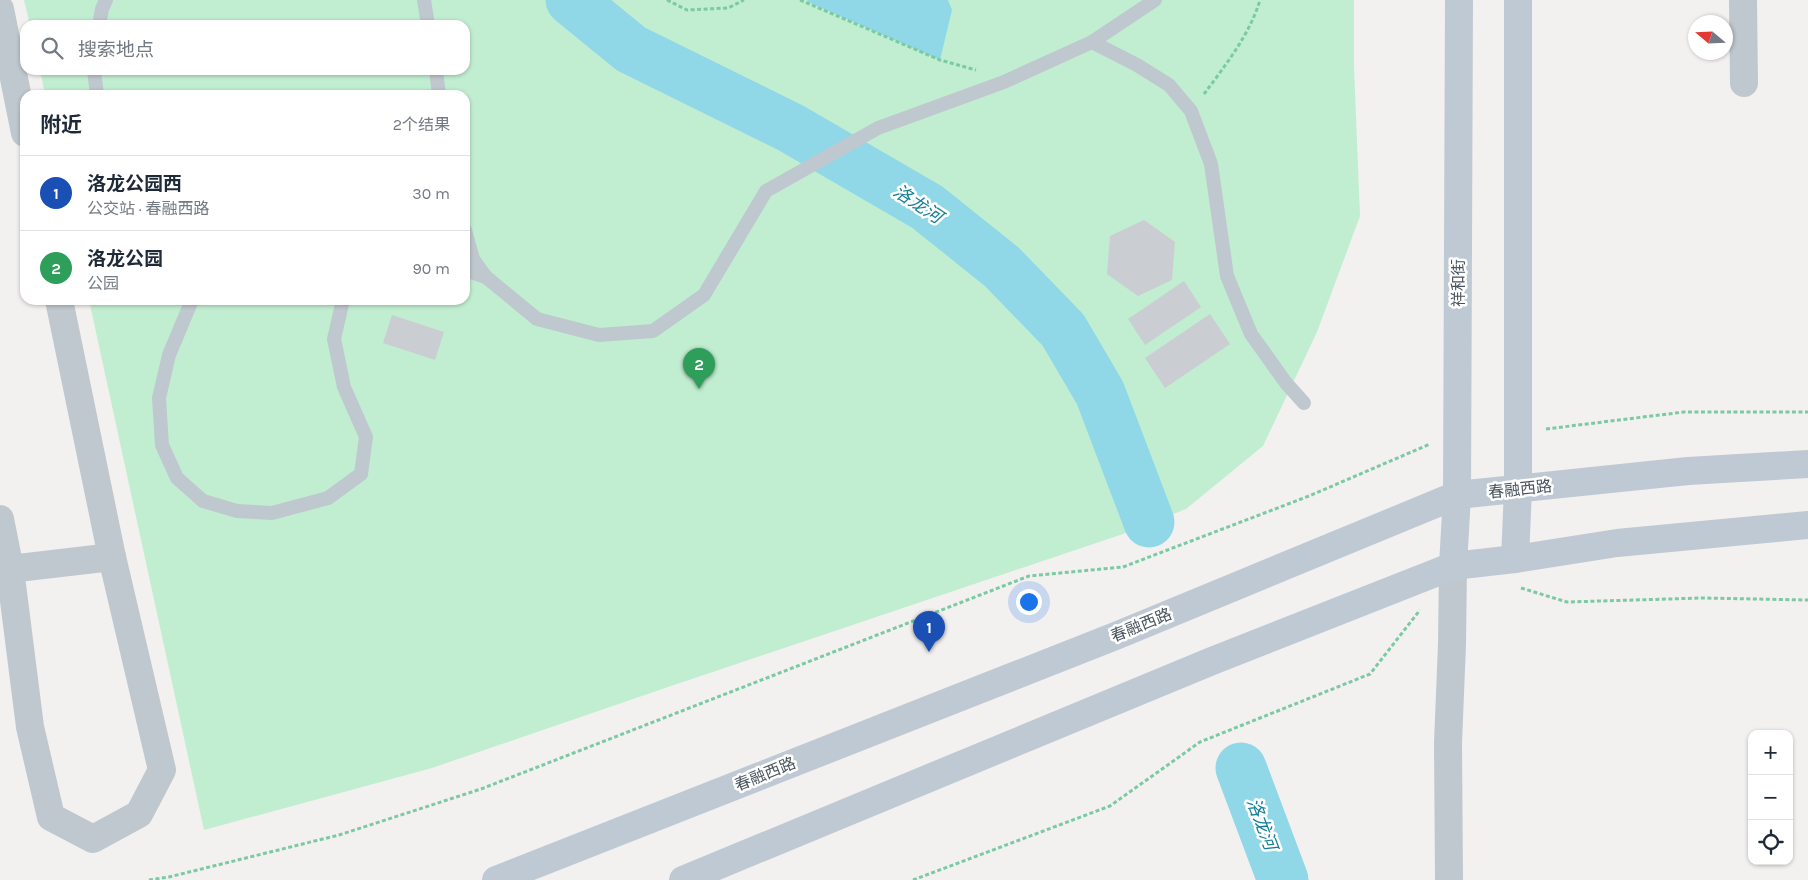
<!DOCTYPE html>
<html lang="zh">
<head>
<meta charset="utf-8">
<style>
	body { margin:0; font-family:Karla,"Noto Sans SC",sans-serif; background:#f2f2f3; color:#1f2937 }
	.controls { position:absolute; right:15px; bottom:15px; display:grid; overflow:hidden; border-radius:10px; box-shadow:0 1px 4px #0004 }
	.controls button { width:45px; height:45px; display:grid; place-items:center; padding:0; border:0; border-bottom:1px solid #e0e1e3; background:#fff; color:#1f2937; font:25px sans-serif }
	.compass { position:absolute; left:1688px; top:15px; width:45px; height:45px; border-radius:50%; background:#fff; box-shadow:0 1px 4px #0004; rotate:289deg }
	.you { position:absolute; left:1028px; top:601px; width:18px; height:18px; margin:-12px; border:4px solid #fff; border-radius:50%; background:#1a73e8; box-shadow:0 0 0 8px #1a73e833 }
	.badge { display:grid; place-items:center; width:32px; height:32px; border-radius:50%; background:#2177db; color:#fff; font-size:16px; font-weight:700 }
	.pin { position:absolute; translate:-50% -41px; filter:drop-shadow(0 1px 2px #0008) }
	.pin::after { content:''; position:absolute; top:26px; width:18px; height:15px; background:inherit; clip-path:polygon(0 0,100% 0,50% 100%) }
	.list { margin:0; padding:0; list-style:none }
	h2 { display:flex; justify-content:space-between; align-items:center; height:65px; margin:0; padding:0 20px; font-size:21px }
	h2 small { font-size:16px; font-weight:400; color:#747a83 }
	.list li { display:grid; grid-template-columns:32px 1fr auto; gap:15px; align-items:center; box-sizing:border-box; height:75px; padding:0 20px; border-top:1px solid #e0e1e3 }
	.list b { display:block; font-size:19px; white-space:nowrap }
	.list p { margin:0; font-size:16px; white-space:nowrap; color:#747a83 }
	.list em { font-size:16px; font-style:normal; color:#747a83 }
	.icon { flex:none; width:28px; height:28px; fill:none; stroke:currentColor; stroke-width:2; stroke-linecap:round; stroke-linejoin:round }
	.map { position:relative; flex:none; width:1808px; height:880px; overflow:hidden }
	.search { position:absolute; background:#fff; box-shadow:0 1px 4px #0004; left:20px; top:20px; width:450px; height:55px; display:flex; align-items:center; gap:12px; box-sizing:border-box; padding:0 18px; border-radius:15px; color:#747a83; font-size:19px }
	.panel { position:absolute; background:#fff; box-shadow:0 1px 4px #0004; left:20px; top:90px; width:450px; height:215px; border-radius:15px }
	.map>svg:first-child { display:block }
</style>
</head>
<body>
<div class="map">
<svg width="1808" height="880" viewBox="0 0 1808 880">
	<rect width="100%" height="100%" fill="#f3f0f0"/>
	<polygon fill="#c1eed1" points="24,0 1354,0 1354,67 1360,216 1317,332 1263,446 1186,509 1123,534 671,686 432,768 204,830 89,300 465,300 465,95 45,95 40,70 465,70 465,25 30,25"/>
	<polygon fill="#90d8e8" points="807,0 948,0 952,10 940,60 808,2"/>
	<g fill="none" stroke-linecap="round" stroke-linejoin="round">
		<g stroke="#90d8e8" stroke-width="51">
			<polyline points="571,0 631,49 791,128 927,207 1002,267 1063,330 1100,393 1149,522"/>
			<polyline points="1241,768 1283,880"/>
		</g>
	</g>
	<g fill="#cacdd2">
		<polygon points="1144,220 1175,242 1172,280 1138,296 1107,274 1110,236"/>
		<polygon points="1184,281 1201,307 1145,345 1128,319"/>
		<polygon points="1210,314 1230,344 1165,388 1145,358"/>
		<polygon points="392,315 444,332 435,360 383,343"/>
	</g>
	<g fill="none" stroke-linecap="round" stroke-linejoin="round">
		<g stroke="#7bcaa1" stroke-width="3" stroke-dasharray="4 2.5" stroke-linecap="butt">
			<polyline points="667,0 687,10 728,8 744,0"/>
			<polyline points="800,0 940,60 976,70"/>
			<path d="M 1204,94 C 1225,66 1250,34 1260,0"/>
			<polyline points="1546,429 1684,412 1808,412"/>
			<polyline points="1521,588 1567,602 1702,598 1808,600"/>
			<polyline points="149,880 169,877 339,835 481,789 1029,576 1123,567 1309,496 1430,444"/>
			<polyline points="913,880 1110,806 1200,742 1370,674 1420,610"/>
		</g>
		<g stroke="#bfc8ce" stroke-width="14">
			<polyline points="424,0 428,25"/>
			<polyline points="99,25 102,9 106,0"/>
			<polyline points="1092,42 1137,65 1169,85 1191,111 1211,164 1227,276 1251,334 1286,383 1304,403"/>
			<polyline points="94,70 97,95"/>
			<polyline points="436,70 439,95"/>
			<polyline points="465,230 473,259 486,277 537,319 599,335 653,331 704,295 766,191 878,128 1004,82 1092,42 1155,0"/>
			<polyline points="465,270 486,277"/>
			<polyline points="192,300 169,355 159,398 162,445 177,478 203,501 237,511 272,513 328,498 361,474 366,437 344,387 334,339 343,300"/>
		</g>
		<g stroke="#bfc8ce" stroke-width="28">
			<polyline points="1743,0 1744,83"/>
			<polyline points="0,9 25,133"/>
			<polyline points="0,519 10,569 30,727 51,817 93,839 139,814 162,770 112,557 59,300"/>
			<polyline points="0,570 112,557"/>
		</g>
		<polyline stroke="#bfc8ce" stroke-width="28" points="1449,880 1448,743 1452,644 1453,566"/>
		<g stroke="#bfc9d3" stroke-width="28">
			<polyline points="1515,559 1518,489 1518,0"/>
			<polyline points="1453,566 1457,495 1459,0"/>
			<polyline points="496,880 1118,635 1457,495 1688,471 1808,464"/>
			<polyline points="683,880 1212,661 1453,566 1515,559 1617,543 1808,525"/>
		</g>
	</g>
	<g text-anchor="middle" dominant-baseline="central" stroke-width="5" stroke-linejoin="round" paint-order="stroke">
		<g font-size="16" fill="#49545d" stroke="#fff">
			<text transform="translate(1458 283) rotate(-90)">祥和街</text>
			<text transform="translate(1520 489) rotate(-6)">春融西路</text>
			<text transform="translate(1141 625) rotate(-22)">春融西路</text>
			<text transform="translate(765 774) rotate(-22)">春融西路</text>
		</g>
		<g font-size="18" font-style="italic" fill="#137f97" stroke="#fff">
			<text transform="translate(918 204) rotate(33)">洛龙河</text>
			<text transform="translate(1262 824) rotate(69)">洛龙河</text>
		</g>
	</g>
</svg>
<div class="controls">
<button>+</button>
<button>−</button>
<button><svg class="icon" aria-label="locate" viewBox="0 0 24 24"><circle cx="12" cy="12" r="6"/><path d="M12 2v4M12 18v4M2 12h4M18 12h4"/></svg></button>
</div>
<svg class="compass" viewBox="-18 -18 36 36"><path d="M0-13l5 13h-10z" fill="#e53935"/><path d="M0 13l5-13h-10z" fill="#747a83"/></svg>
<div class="you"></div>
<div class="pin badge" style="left:929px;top:652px;background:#1a4fb4">1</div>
<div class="pin badge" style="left:699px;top:389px;background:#2e9e5b">2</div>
<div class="search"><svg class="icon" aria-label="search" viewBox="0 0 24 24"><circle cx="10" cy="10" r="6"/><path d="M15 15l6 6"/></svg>搜索地点</div>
<section class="panel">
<h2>附近<small>2个结果</small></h2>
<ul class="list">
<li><span class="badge" style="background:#1a4fb4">1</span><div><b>洛龙公园西</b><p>公交站 · 春融西路</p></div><em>30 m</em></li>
<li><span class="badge" style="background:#2e9e5b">2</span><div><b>洛龙公园</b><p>公园</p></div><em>90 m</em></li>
</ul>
</section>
</div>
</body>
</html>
